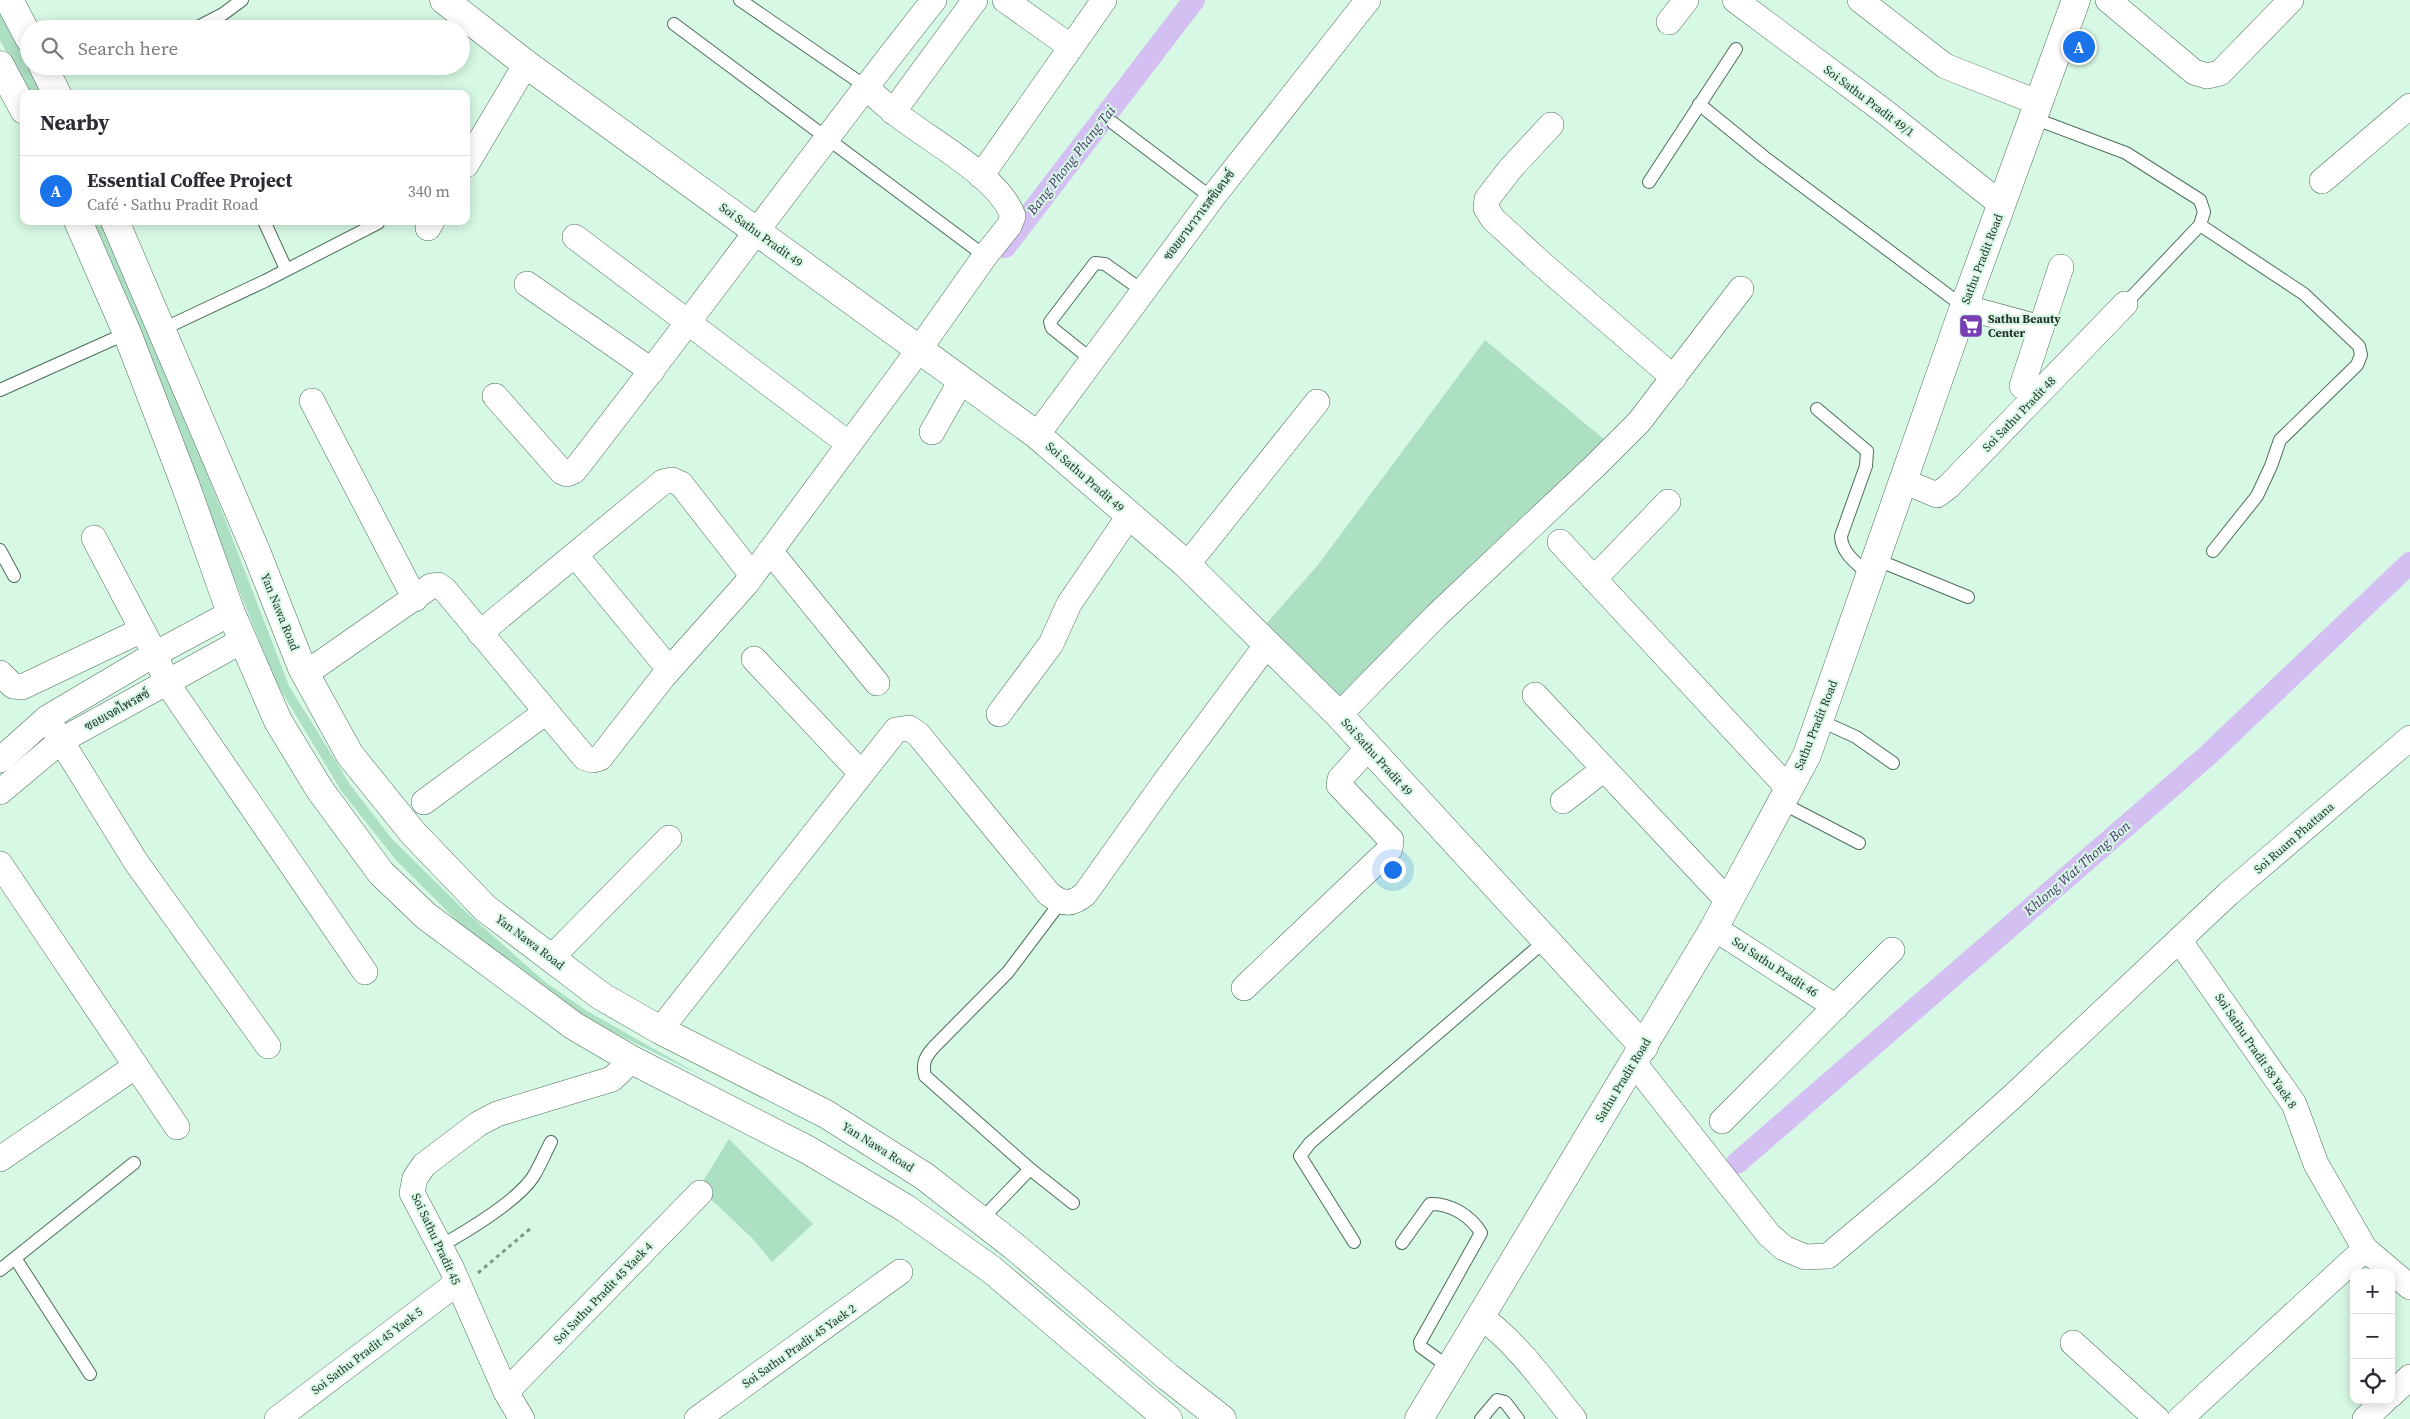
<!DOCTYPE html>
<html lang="en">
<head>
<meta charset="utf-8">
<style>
	body { margin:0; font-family:"Source Serif 4",Sarabun,serif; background:#f2f2f3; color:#2b2b33 }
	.controls { position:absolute; right:15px; bottom:15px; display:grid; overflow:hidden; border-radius:10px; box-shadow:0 2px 12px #0003 }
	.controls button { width:45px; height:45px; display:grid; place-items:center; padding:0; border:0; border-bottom:1px solid #e1e1e2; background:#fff; color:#2b2b33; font:25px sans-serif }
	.you { position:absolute; left:1392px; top:869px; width:18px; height:18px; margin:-12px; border:4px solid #fff; border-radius:50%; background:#1a73e8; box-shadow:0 0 0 8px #1a73e833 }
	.badge { display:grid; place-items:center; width:32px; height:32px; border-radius:50%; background:#1a73e8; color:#fff; font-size:16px; font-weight:700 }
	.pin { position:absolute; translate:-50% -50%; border:2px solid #fff; box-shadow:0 1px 5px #0006 }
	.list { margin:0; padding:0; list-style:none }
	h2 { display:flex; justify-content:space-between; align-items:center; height:65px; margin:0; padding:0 20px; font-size:21px }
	h2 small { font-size:16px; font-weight:400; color:#7c7c81 }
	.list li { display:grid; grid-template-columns:32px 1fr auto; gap:15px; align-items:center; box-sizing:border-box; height:70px; padding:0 20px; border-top:1px solid #e1e1e2 }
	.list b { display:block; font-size:19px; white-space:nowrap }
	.list p { margin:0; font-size:16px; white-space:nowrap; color:#7c7c81 }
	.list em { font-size:16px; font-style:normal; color:#7c7c81 }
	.icon { flex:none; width:28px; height:28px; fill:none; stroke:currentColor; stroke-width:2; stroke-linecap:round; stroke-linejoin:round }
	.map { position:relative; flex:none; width:2410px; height:1419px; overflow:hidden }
	.search { position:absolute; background:#fff; box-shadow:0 2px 12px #0003; left:20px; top:20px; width:450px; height:55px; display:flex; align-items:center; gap:12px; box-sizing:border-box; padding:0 18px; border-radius:28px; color:#7c7c81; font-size:19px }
	.panel { position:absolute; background:#fff; box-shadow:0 2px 12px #0003; left:20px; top:90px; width:450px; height:135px; border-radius:10px }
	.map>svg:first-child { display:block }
</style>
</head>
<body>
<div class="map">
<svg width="2410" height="1419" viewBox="0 0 2410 1419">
	<rect width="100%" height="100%" fill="#d6f8e4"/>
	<g fill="#addfc3">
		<polygon points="0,10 43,94 28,94 0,40"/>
		<polygon points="90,221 104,221 153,332 289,686 351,786 392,839 466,912 545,982 587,1011 702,1076 584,1018 481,945 396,860 342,792 276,682"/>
		<polygon points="1485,340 1606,441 1342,701 1267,623 1318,565"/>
		<polygon points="729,1139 813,1224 772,1262 752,1238 699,1188"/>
	</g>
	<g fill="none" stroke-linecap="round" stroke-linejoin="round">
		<g stroke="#d3bff2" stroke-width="22">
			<polyline points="1005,247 1194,0"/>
			<polyline points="1737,1163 2207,756 2410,563"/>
		</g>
		<defs>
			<g id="lane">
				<polyline points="740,0 865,86"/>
				<polyline points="674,24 985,256"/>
				<polyline points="194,29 223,14 242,0"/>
				<polyline points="1699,104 1764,157 1964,307"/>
				<polyline points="2033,118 2126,153 2200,200 2204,212 2200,225 2125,304"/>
				<polyline points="1113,123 1212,198"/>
				<polyline points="1649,182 1736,49"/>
				<polyline points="264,221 286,269"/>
				<polyline points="2200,225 2304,294 2359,346 2361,355 2357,365 2280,440 2271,466 2257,496 2213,551"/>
				<polyline points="163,329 265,281 378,223"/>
				<polyline points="1092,360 1052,328 1050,322 1095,263 1105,264 1143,291"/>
				<polyline points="0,390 127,333"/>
				<path d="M 1817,409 L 1867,451 L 1866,466 L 1841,536 C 1841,553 1858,564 1870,576"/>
				<polyline points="0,550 14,576"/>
				<polyline points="1875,559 1968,597"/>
				<polyline points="1821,721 1856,737 1893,763"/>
				<polyline points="1782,803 1859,843"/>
				<path d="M 1060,903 L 1008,972 L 934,1047 C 925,1057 922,1063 925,1076 L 1030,1169 L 1073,1203"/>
				<polyline points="981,1220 1030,1169"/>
				<polyline points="1354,1242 1300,1156 1310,1143 1545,941"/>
				<path d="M 1402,1243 L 1430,1204 C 1450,1203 1471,1216 1481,1233 L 1420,1342 L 1421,1347 L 1450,1368"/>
				<path d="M 440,1246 C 466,1232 517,1201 533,1177 C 540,1166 545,1153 551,1142"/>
				<polyline points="15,1258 90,1374"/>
				<polyline points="0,1270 134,1163"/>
				<polyline points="1481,1419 1497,1400 1505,1402 1518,1419"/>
			</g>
			<g id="street">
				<polyline points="1005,0 1071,47"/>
				<polyline points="1735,0 1885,112 2002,205"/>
				<polyline points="1860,0 1945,66 2039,103"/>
				<polyline points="2108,0 2194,72 2207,76 2220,73 2291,0"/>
				<polyline points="1669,22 1686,0"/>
				<polyline points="893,112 975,0"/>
				<polyline points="1551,125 1511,168 1487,199 1486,208 1493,219 1542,264 1674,378"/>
				<polyline points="466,165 526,64"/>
				<polyline points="981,176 1104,0"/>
				<polyline points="2322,181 2410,106"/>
				<polyline points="428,228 432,221"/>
				<polyline points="575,237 849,444"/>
				<polyline points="527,284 652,371"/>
				<polyline points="1964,307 2041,328"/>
				<polyline points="2022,386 2061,267"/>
				<path d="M 495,396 L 562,472 L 567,474 L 574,471 C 696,315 811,155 934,0"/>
				<polyline points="312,401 415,599"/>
				<polyline points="932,432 961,381"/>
				<polyline points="1037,435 1212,198 1368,0"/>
				<polyline points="1903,481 1937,495 1949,486 2125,304"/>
				<polyline points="94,538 155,654 167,683 365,972"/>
				<polyline points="1560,542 1789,789"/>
				<polyline points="770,551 877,683"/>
				<polyline points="576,556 669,669"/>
				<polyline points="1187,565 1317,402"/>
				<polyline points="1594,579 1668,502"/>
				<polyline points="480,633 663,482 672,480 681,484 752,575"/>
				<polyline points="754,659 861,773"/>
				<polyline points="0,673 13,686 22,687 142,630"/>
				<path d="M 305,674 L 431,586 L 438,585 L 445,590 L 585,758 L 593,760 L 600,758 L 663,677 L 746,584 L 918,351 L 985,256 L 1009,226 L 1013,216 C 998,175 928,140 894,112 C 884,104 874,95 865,86"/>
				<polyline points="1535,695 1729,902"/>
				<polyline points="999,714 1051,644 1069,604 1129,516"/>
				<polyline points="1339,715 1436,616 1596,465 1639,422 1741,289"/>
				<polyline points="47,718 136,862 268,1046"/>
				<polyline points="0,760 47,718 155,654 231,613"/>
				<polyline points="0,792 62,740 242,641"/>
				<polyline points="1563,801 1604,769"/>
				<polyline points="424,802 546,712"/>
				<polyline points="0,864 177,1127"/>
				<polyline points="1714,928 1836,1007"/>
				<polyline points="2179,940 2294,1104 2316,1164 2365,1249 2410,1287"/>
				<polyline points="551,958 669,838"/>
				<polyline points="1244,988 1390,849 1391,840 1339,785 1340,779 1368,748"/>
				<path d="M 660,1030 L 896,730 L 909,728 L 918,734 L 1049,894 C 1063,905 1072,905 1085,894 L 1164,783 L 1268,643"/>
				<polyline points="1634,1063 1769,1235 1784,1248 1805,1257 1828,1256 1927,1173 2012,1097 2228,894 2410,738"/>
				<polyline points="1722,1121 1892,950"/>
				<polyline points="0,1159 136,1066"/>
				<path d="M 1480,1316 C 1518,1344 1545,1383 1574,1419"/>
				<polyline points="2073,1343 2157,1419"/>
				<polyline points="506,1392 700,1193"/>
				<polyline points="2391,1395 2410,1377"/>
				<polyline points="277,1419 457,1283"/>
				<polyline points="522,1419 506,1392 451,1267 412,1193 415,1178 424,1165 478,1124 497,1114 612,1079 632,1060"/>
				<polyline points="697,1419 900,1272"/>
				<polyline points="2180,1419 2365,1249"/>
				<polyline points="2365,1419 2385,1400"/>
			</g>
			<g id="secondary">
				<polyline points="9,0 29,38"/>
				<polyline points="444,0 526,64 1037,435 1187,565 1339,715 1644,1047"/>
				<polyline points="0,65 24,110"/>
				<polyline points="43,66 57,94"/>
				<polyline points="78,221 127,333 185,484 231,613 278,721 320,790 381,873 426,916 574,1026 632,1060 808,1150 905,1208 992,1270 1168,1419"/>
				<polyline points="115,221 258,556 302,668 350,755 413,833 485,908 601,996 660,1030 826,1114 924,1176 1015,1247 1168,1377 1222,1419"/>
				<polyline points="1419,1419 1714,928 1807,755 1964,307 2076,0"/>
			</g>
		</defs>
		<use href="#lane" stroke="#4f6e5d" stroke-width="14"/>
		<use href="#street" stroke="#4f6e5d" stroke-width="26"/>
		<use href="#secondary" stroke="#4f6e5d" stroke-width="29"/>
		<polyline stroke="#80988a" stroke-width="3" stroke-dasharray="4 4" stroke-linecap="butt" points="478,1273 531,1228"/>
		<use href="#lane" stroke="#fff" stroke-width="12"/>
		<use href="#street" stroke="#fff" stroke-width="25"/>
		<use href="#secondary" stroke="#fff" stroke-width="28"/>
	</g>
	<defs>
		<symbol id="supermarket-square" viewBox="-11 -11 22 22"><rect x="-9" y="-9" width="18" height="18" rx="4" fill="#773db3" stroke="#d6f8e4"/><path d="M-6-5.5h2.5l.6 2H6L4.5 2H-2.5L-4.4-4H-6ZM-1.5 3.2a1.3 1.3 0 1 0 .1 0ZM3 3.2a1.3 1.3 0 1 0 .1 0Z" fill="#fff"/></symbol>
	</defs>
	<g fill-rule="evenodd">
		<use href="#supermarket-square" x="1957" y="312" width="28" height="28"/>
	</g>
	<g text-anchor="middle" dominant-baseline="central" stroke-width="4" stroke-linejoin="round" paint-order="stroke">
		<g font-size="12" fill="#26332c" stroke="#d6f8e4">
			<text transform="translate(1869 101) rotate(37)">Soi Sathu Pradit 49/1</text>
			<text transform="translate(1199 215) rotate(-53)">ซอยยานาวาเรสซิเดนซ์</text>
			<text transform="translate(761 235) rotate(36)">Soi Sathu Pradit 49</text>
			<text transform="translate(1982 259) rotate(-69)">Sathu Pradit Road</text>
			<text transform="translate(2019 414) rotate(-46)">Soi Sathu Pradit 48</text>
			<text transform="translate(1085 477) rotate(41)">Soi Sathu Pradit 49</text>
			<text transform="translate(280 612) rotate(68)">Yan Nawa Road</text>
			<text transform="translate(117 710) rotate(-29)">ซอยเจดไพรสซ์</text>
			<text transform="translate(1816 725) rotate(-68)">Sathu Pradit Road</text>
			<text transform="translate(1377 757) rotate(48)">Soi Sathu Pradit 49</text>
			<text transform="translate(2294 838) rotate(-41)">Soi Ruam Phattana</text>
			<text transform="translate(530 942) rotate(37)">Yan Nawa Road</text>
			<text transform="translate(1775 967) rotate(33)">Soi Sathu Pradit 46</text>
			<text transform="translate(2256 1051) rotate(56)">Soi Sathu Pradit 58 Yaek 8</text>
			<text transform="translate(1623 1080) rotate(-59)">Sathu Pradit Road</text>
			<text transform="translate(878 1147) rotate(32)">Yan Nawa Road</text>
			<text transform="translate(436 1239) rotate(65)">Soi Sathu Pradit 45</text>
			<text transform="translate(603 1293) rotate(-46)">Soi Sathu Pradit 45 Yaek 4</text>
			<text transform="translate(799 1346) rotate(-35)">Soi Sathu Pradit 45 Yaek 2</text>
			<text transform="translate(367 1351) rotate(-37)">Soi Sathu Pradit 45 Yaek 5</text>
		</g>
		<g font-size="12" font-weight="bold" fill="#26332c" stroke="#d6f8e4" text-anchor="start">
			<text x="1988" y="319">Sathu Beauty<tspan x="1988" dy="14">Center</tspan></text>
		</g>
		<g font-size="14" font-style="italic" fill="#4e326f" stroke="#d6f8e4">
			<text transform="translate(1071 160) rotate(-52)">Bang Phong Phang Tai</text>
			<text transform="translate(2077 868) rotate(-41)">Khlong Wat Thong Bon</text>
		</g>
	</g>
</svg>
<div class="controls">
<button>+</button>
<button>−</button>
<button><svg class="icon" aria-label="locate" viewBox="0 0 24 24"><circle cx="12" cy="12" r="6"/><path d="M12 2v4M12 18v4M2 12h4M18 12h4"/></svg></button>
</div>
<div class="you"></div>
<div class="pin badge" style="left:2079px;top:47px">A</div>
<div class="search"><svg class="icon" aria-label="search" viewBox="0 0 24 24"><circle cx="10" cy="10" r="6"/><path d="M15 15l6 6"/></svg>Search here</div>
<section class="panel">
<h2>Nearby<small></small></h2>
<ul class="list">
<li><span class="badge">A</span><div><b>Essential Coffee Project</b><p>Café · Sathu Pradit Road</p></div><em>340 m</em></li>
</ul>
</section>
</div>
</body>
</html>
